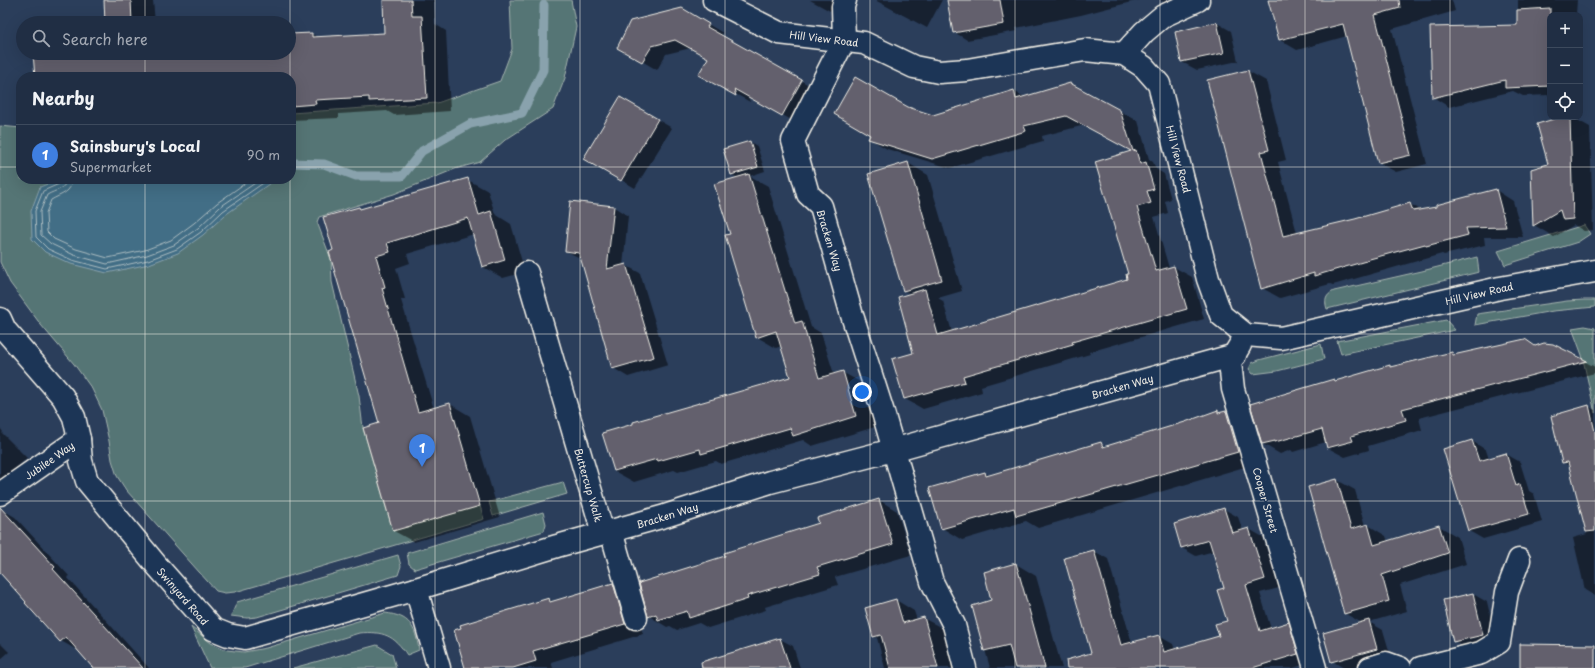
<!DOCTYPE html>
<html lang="en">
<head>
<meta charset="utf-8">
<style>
	body { margin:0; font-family:"Playpen Sans",sans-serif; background:#28364b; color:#f1f3f6 }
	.controls { position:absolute; right:12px; top:12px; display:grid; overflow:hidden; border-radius:8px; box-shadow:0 4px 16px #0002 }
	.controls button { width:36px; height:36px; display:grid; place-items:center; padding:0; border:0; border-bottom:1px solid #3d4a5d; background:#202e44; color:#f1f3f6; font:20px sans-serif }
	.you { position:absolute; left:862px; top:392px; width:14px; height:14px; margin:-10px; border:3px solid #fff; border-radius:50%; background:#1a73e8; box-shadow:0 0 0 6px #1a73e833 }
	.badge { display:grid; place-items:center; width:26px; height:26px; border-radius:50%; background:#ffd166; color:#fff; font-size:13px; font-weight:700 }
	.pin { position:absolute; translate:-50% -33px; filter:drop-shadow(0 1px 2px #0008) }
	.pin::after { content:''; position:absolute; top:21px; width:14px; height:12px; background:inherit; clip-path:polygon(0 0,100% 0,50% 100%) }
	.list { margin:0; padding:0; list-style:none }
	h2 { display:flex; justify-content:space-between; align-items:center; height:52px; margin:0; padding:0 16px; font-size:17px }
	h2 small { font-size:13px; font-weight:400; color:#a2a8b2 }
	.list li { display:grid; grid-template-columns:26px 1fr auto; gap:12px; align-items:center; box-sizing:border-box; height:60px; padding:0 16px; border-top:1px solid #3d4a5d }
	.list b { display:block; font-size:15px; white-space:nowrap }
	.list p { margin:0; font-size:13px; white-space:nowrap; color:#a2a8b2 }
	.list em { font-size:13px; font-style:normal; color:#a2a8b2 }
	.icon { flex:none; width:22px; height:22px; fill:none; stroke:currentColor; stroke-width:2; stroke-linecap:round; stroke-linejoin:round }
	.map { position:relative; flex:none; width:1595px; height:668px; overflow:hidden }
	.search { position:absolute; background:#202e44; box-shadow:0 4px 16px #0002; left:16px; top:16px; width:280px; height:44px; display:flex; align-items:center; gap:10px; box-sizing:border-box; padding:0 14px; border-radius:22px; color:#a2a8b2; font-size:15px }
	.panel { position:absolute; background:#202e44; box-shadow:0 4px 16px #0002; left:16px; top:72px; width:280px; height:112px; border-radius:16px }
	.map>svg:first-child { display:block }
</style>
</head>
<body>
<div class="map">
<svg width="1595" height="668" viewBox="0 0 1595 668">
	<rect width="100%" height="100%" fill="#2b3e5b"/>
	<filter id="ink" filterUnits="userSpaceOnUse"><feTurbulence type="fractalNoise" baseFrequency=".025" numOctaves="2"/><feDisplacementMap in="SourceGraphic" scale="8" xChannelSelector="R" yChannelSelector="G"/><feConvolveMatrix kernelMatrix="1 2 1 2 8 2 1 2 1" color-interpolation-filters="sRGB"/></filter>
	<g filter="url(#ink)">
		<g fill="#557574" stroke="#a4b3ae">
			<polygon points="510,0 571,0 576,27 565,78 553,109 505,140 480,162 455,169 394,194 319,217 317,222 331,259 332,282 359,396 363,428 393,531 480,506 484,519 235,592 225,593 216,591 126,490 117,476 112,460 109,441 102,410 92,389 74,364 41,325 10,283 0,262 0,126 21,128 21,179 291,179 291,113 437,103 500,81 512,49"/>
			<polygon points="1584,225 1590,234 1578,242 1505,265 1498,251"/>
			<path d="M 1477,257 L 1479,272 L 1327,309 C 1324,300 1326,295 1334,291 L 1422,271 Z"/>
			<polygon points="1584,300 1595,300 1595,307 1553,311 1475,325 1477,314 1567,301"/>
			<polygon points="1446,320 1455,330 1341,354 1337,341"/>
			<polygon points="1585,326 1595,328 1595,413 1582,355 1572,328"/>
			<polygon points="1321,344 1324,359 1277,371 1253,374 1249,369 1252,363 1259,360"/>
			<polygon points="563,482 567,494 493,516 489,502"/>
			<polygon points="543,512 546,524 544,531 415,569 409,564 407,553"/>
			<polygon points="398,555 401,566 398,575 257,617 247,618 231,616 237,602"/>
			<path d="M 385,613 C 410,616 415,626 419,650 L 407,655 C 394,635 383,631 359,633 L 245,668 L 210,668 L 191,627 L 211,643 L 227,650 L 244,652 L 266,648 Z"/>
			<polygon points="377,645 392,654 396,668 293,668"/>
		</g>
		<polygon fill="#426e86" stroke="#89a2ad" points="60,179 276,179 225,215 203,235 178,253 149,264 107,273 71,264 45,252 32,239 31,211 40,187"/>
		<g fill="#0007">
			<polygon points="105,0 153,0 155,23 106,23"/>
			<polygon points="384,0 434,0 435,24 446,31 450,111 394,115 387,111 339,114 339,118 291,120 291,77 36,77 34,53 289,53 289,35 312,34 318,37 385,34"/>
			<polygon points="810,0 837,0 830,11"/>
			<polygon points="875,0 942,0 927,28"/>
			<polygon points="948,0 1139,0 1081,15 1016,28 1017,31 967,40 954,32"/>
			<polygon points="1160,0 1172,0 1164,2"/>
			<polygon points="1269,0 1452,0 1455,11 1392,29 1427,164 1396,172 1379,163 1347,36 1297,50 1280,40"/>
			<polygon points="1518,0 1577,0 1576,15 1550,15 1550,95 1523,96 1513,91 1449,107 1433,97 1518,26"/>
			<polygon points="682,9 723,33 721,36 816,89 797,123 748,96 750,102 714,82 709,58 691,48 666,54 657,70 618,47"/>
			<polygon points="1217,23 1231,31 1238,61 1197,70 1182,62 1176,32"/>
			<polygon points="1248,71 1266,81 1286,160 1278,162 1297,233 1356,220 1410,204 1421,210 1437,208 1496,190 1513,201 1523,237 1484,237 1485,245 1444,255 1442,254 1333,285 1330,284 1280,298 1262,288"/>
			<polygon points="1014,91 1024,97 1120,111 1138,121 1149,159 1153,162 1156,169 1164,174 1171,199 1165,201 1168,213 1154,217 1169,268 1174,267 1192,277 1204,319 1089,352 1090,354 981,386 982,392 923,409 905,399 894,360 915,354 910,294 903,290 908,163 928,175 962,291 938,298 943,301 952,332 1129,279 1133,152 1085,125 1042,136 1043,141 950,168 887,149 870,139 908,108 933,116"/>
			<polygon points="620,98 672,128 635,188 584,158"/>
			<polygon points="1564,117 1572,117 1590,127 1593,230 1584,231 1574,225 1554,237 1534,225 1549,165"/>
			<polygon points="750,142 757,146 765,171 750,176 768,186 811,327 821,333 834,374 842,372 862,383 875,427 812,446 803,440 721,464 716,461 678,472 674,470 634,482 614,471 792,378 782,346 776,348 757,337 731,234 738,178 732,175 725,150"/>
			<polygon points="468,180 488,191 495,214 511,224 525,272 503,278 483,267 474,234 407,254 410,263 396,268 405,299 401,300 434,409 450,404 470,416 500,517 414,542 394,531 380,424 334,251 359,208 363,210"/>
			<polygon points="571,202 614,207 628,216 623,266 625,265 640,273 668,365 628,377 613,368 582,259 566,251"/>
			<polygon points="1525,340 1536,346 1553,345 1595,367 1595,373 1419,418 1422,430 1368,446 1369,450 1345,457 1328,448 1326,442 1293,452 1291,450 1280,454 1263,444 1252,404 1334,380 1337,382 1390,366 1392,368 1452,353 1456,355"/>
			<polygon points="1588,406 1595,410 1595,596 1585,590 1573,538 1587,534 1571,467 1563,462"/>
			<polygon points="1217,412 1221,413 1226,412 1247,424 1258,463 1038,528 1026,521 962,540 942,528 985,473 990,476 1101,444 1106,447 1185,423"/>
			<polygon points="0,428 3,432 2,433 27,458 0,483"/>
			<polygon points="1472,441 1486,450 1489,459 1506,454 1520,462 1529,491 1534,494 1542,522 1483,539 1469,531 1444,450"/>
			<polygon points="1337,480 1355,490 1365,526 1368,525 1386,536 1388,542 1439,526 1458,537 1466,564 1400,585 1407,611 1369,622 1383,630 1391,657 1352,668 1344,668 1332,661 1362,623 1344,613"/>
			<polygon points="879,500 897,511 911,555 835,577 838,585 765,607 766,610 708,628 699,623 677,630 670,626 667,627 649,616 727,556 820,524"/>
			<polygon points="1,509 15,517 69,576 67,577 149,668 94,668 77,648 75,649 61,641 0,571"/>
			<polygon points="1224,509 1238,517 1243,531 1249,529 1263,537 1279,588 1260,593 1271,629 1288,623 1303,632 1312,662 1293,668 1081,668 1092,654 1094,551 1108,559 1132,643 1159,636 1173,644 1175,650 1220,637 1228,621 1226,589 1214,551 1196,556 1182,548 1175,524"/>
			<polygon points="1016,564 1036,576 1062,668 990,668 973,606 993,601"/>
			<polygon points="613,584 632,595 643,634 551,662 553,668 466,668 548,599 554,602"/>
			<polygon points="1473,594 1487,602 1497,643 1468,650 1454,641"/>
			<polygon points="896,600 914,611 917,620 923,618 942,628 953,668 885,668 877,638 874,637"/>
			<polygon points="780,639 793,646 800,668 749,668"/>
			<polygon points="0,643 9,652 0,660"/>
		</g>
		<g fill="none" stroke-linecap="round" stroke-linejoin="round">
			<g stroke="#adbdc1" stroke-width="1">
				<polyline points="61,179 59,184 43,191 35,211 36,237 48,249 72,260 107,269 148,260 177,249 201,232 223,211 269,179"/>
				<path d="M 66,179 C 66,190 55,190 47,195 L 40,212 L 41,235 L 51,244 L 74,255 L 107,264 L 147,255 L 174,245 L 198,228 L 220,207 L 261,179"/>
				<path d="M 72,179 C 72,193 61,194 51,200 L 46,213 L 47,232 L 54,239 L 76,249 L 108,258 L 145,250 L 171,240 L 194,223 L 217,203 L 251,179"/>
			</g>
			<polyline stroke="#89a2ad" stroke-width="9" points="291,163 324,164 356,176 402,176 422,151 470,124 522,113 543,70 544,5"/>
		</g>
		<g fill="#63606d" stroke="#f4f1e8">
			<polygon points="104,0 131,0 132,23 105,23"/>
			<polygon points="383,0 411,0 412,16 422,16 427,98 369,101 369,97 315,100 316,104 291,106 291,77 35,77 33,53 289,53 289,34 312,33 312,37 384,33"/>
			<polygon points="947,0 1000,0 1004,24 953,33"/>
			<polygon points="1268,0 1399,0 1400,8 1375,15 1411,155 1378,163 1343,24 1279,40"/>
			<polygon points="682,8 709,24 707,27 802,80 782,116 734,89 736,96 698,75 708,58 675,40 652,46 642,62 617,48 630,21"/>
			<polygon points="1550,8 1550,86 1505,88 1505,80 1432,98 1430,27 1517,25 1517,10"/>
			<polygon points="1217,22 1224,53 1181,62 1175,32"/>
			<polygon points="1248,70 1269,150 1261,152 1283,236 1355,219 1410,203 1413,211 1436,207 1436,205 1496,189 1506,227 1466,228 1468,235 1426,246 1425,244 1366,260 1366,261 1314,276 1314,273 1261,289 1207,80"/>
			<polygon points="855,77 908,107 933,115 1014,90 1016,99 1070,83 1120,110 1133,151 1136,150 1140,164 1146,162 1154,189 1147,191 1151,203 1137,207 1156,271 1174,266 1187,309 1072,342 1073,344 963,376 965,382 904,399 892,359 913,353 898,297 925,289 938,335 1127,279 1126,274 1128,274 1095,162 1131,151 1066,116 1024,126 1026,131 932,159 868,139 870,135 834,114"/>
			<polygon points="620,97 658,119 621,181 583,159"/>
			<polygon points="1561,117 1570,117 1573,219 1563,220 1560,210 1533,226 1531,169 1548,164 1537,124"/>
			<polygon points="750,141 758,167 731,175 723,149"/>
			<polygon points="908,162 942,280 903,291 868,174"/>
			<polygon points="749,174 795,323 802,321 819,378 843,371 856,416 793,436 790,428 701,454 700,449 658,461 657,459 614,471 602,433 633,424 633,422 790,377 776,331 756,338 725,235 730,234 714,184"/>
			<polygon points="468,178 479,215 491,211 505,260 482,267 468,218 387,243 390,252 376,256 385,287 382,288 418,412 450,403 480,506 393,531 363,428 379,423 329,252 333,250 323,217 359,207 360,209"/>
			<polygon points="570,201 614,206 607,269 626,264 654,357 612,369 579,253 565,251"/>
			<polygon points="1525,339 1535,346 1544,343 1553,344 1587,361 1402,409 1406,420 1351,436 1353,441 1327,448 1322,429 1275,442 1275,441 1262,444 1250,404 1334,379 1335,381 1390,365 1390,367 1452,352 1453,355"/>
			<polygon points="1589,405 1595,432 1595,531 1586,532 1568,462 1562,463 1551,416"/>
			<polygon points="1218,410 1218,413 1226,411 1238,452 1016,516 1014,508 941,529 929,488 985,472 986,476 1101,442 1103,447 1185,422"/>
			<polygon points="1472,440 1479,461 1506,453 1516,486 1520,484 1529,514 1468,531 1443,449"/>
			<polygon points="1337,479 1351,529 1368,524 1374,545 1439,525 1448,553 1382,575 1389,601 1344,614 1308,487"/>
			<polygon points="879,499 893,544 817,567 820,574 747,596 748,599 689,618 687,611 658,620 656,614 648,617 639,583 725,556 724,553 819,523 817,518"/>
			<polygon points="0,507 55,567 53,569 143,668 93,668 66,637 60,642 25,603 26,602 0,573"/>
			<polygon points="1224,508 1232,533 1249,528 1265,579 1246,585 1260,631 1289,622 1298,654 1252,668 1067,668 1066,660 1091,653 1064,558 1094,550 1121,645 1159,635 1164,652 1219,636 1215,624 1227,621 1217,590 1224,588 1209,540 1181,548 1174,524"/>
			<polygon points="1016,563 1032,620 1045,668 1015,668 1009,645 984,651 972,606 991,600 984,572"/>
			<polygon points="613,583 625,624 533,651 536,661 513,668 465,668 454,630 461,628 460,625 549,598 550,602"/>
			<polygon points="1473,593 1483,635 1453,642 1443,600"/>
			<polygon points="896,599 903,623 924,617 938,668 890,668 881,635 873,637 865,608"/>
			<polygon points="1369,620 1377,649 1331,662 1323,633"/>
			<polygon points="780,638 790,668 702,668 701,662"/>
			<polygon points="1520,644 1595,645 1595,668 1520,668"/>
		</g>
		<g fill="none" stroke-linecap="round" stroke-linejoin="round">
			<defs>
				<g id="minor">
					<polyline points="714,0 779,33 864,43 914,67 939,72 967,70 1085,50 1124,54 1144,67 1159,84 1208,279 1221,315 1246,335 1281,338 1500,288 1595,271"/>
					<polyline points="845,0 843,7 844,40 793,141 808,194 821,206 851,312 882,409 932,582 954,625 965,668"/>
					<polyline points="1124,54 1144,32 1163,16 1198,0"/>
					<polyline points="527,273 603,533"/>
					<polyline points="0,319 5,330 63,397 74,417 79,439 81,461 87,481 158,567 213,629 228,635 245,638 416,589 439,668"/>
					<polyline points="1240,345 1230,362 1233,389 1315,668"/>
					<polyline points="0,494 79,439"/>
					<polyline points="611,531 636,618"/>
					<polyline points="416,589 557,546 665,516 770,482 893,450 1235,355"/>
					<polyline points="1370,668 1386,663 1400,668"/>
					<polyline points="1421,668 1481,653 1499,642 1507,592 1519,560"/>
				</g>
			</defs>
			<use href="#minor" stroke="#f4f1e8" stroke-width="25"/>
			<use href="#minor" stroke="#1d3557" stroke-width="22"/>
		</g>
	</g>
	<path fill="none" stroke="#f4f1e8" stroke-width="1" stroke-opacity="0.55" d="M 145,0 L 145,23M 290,0 L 290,77M 435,0 L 435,668M 580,0 L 580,668M 725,0 L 725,668M 870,0 L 870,668M 1015,0 L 1015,668M 1160,0 L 1160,668M 1305,0 L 1305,668M 1450,0 L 1450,668M 145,53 L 145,77M 0,167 L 21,167M 291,167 L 1595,167M 145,179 L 145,668M 290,179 L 290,668M 0,334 L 1595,334M 0,501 L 1595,501"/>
	<g text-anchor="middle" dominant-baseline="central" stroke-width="3" stroke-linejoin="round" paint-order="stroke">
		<g font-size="10" fill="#f4f1e8" stroke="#1d3557">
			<text transform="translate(824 38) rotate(7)">Hill View Road</text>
			<text transform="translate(1179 159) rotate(75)">Hill View Road</text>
			<text transform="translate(830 240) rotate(73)">Bracken Way</text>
			<text transform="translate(1479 293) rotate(-13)">Hill View Road</text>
			<text transform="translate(1122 386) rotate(-16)">Bracken Way</text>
			<text transform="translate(49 460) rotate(-35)">Jubilee Way</text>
			<text transform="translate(589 485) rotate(74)">Buttercup Walk</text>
			<text transform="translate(1266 500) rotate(74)">Cooper Street</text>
			<text transform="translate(667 515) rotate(-17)">Bracken Way</text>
			<text transform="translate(183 596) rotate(49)">Swinyard Road</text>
		</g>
	</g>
</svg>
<div class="controls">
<button>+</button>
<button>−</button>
<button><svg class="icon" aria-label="locate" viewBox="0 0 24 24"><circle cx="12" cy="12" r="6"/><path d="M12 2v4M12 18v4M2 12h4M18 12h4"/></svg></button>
</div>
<div class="you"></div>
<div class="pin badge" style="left:422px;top:467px;background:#3f7fe0">1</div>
<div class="search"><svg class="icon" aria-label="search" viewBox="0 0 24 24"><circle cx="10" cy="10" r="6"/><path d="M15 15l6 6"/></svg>Search here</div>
<section class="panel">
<h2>Nearby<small></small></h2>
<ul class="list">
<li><span class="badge" style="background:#3f7fe0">1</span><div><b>Sainsbury's Local</b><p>Supermarket</p></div><em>90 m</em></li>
</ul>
</section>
</div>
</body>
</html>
